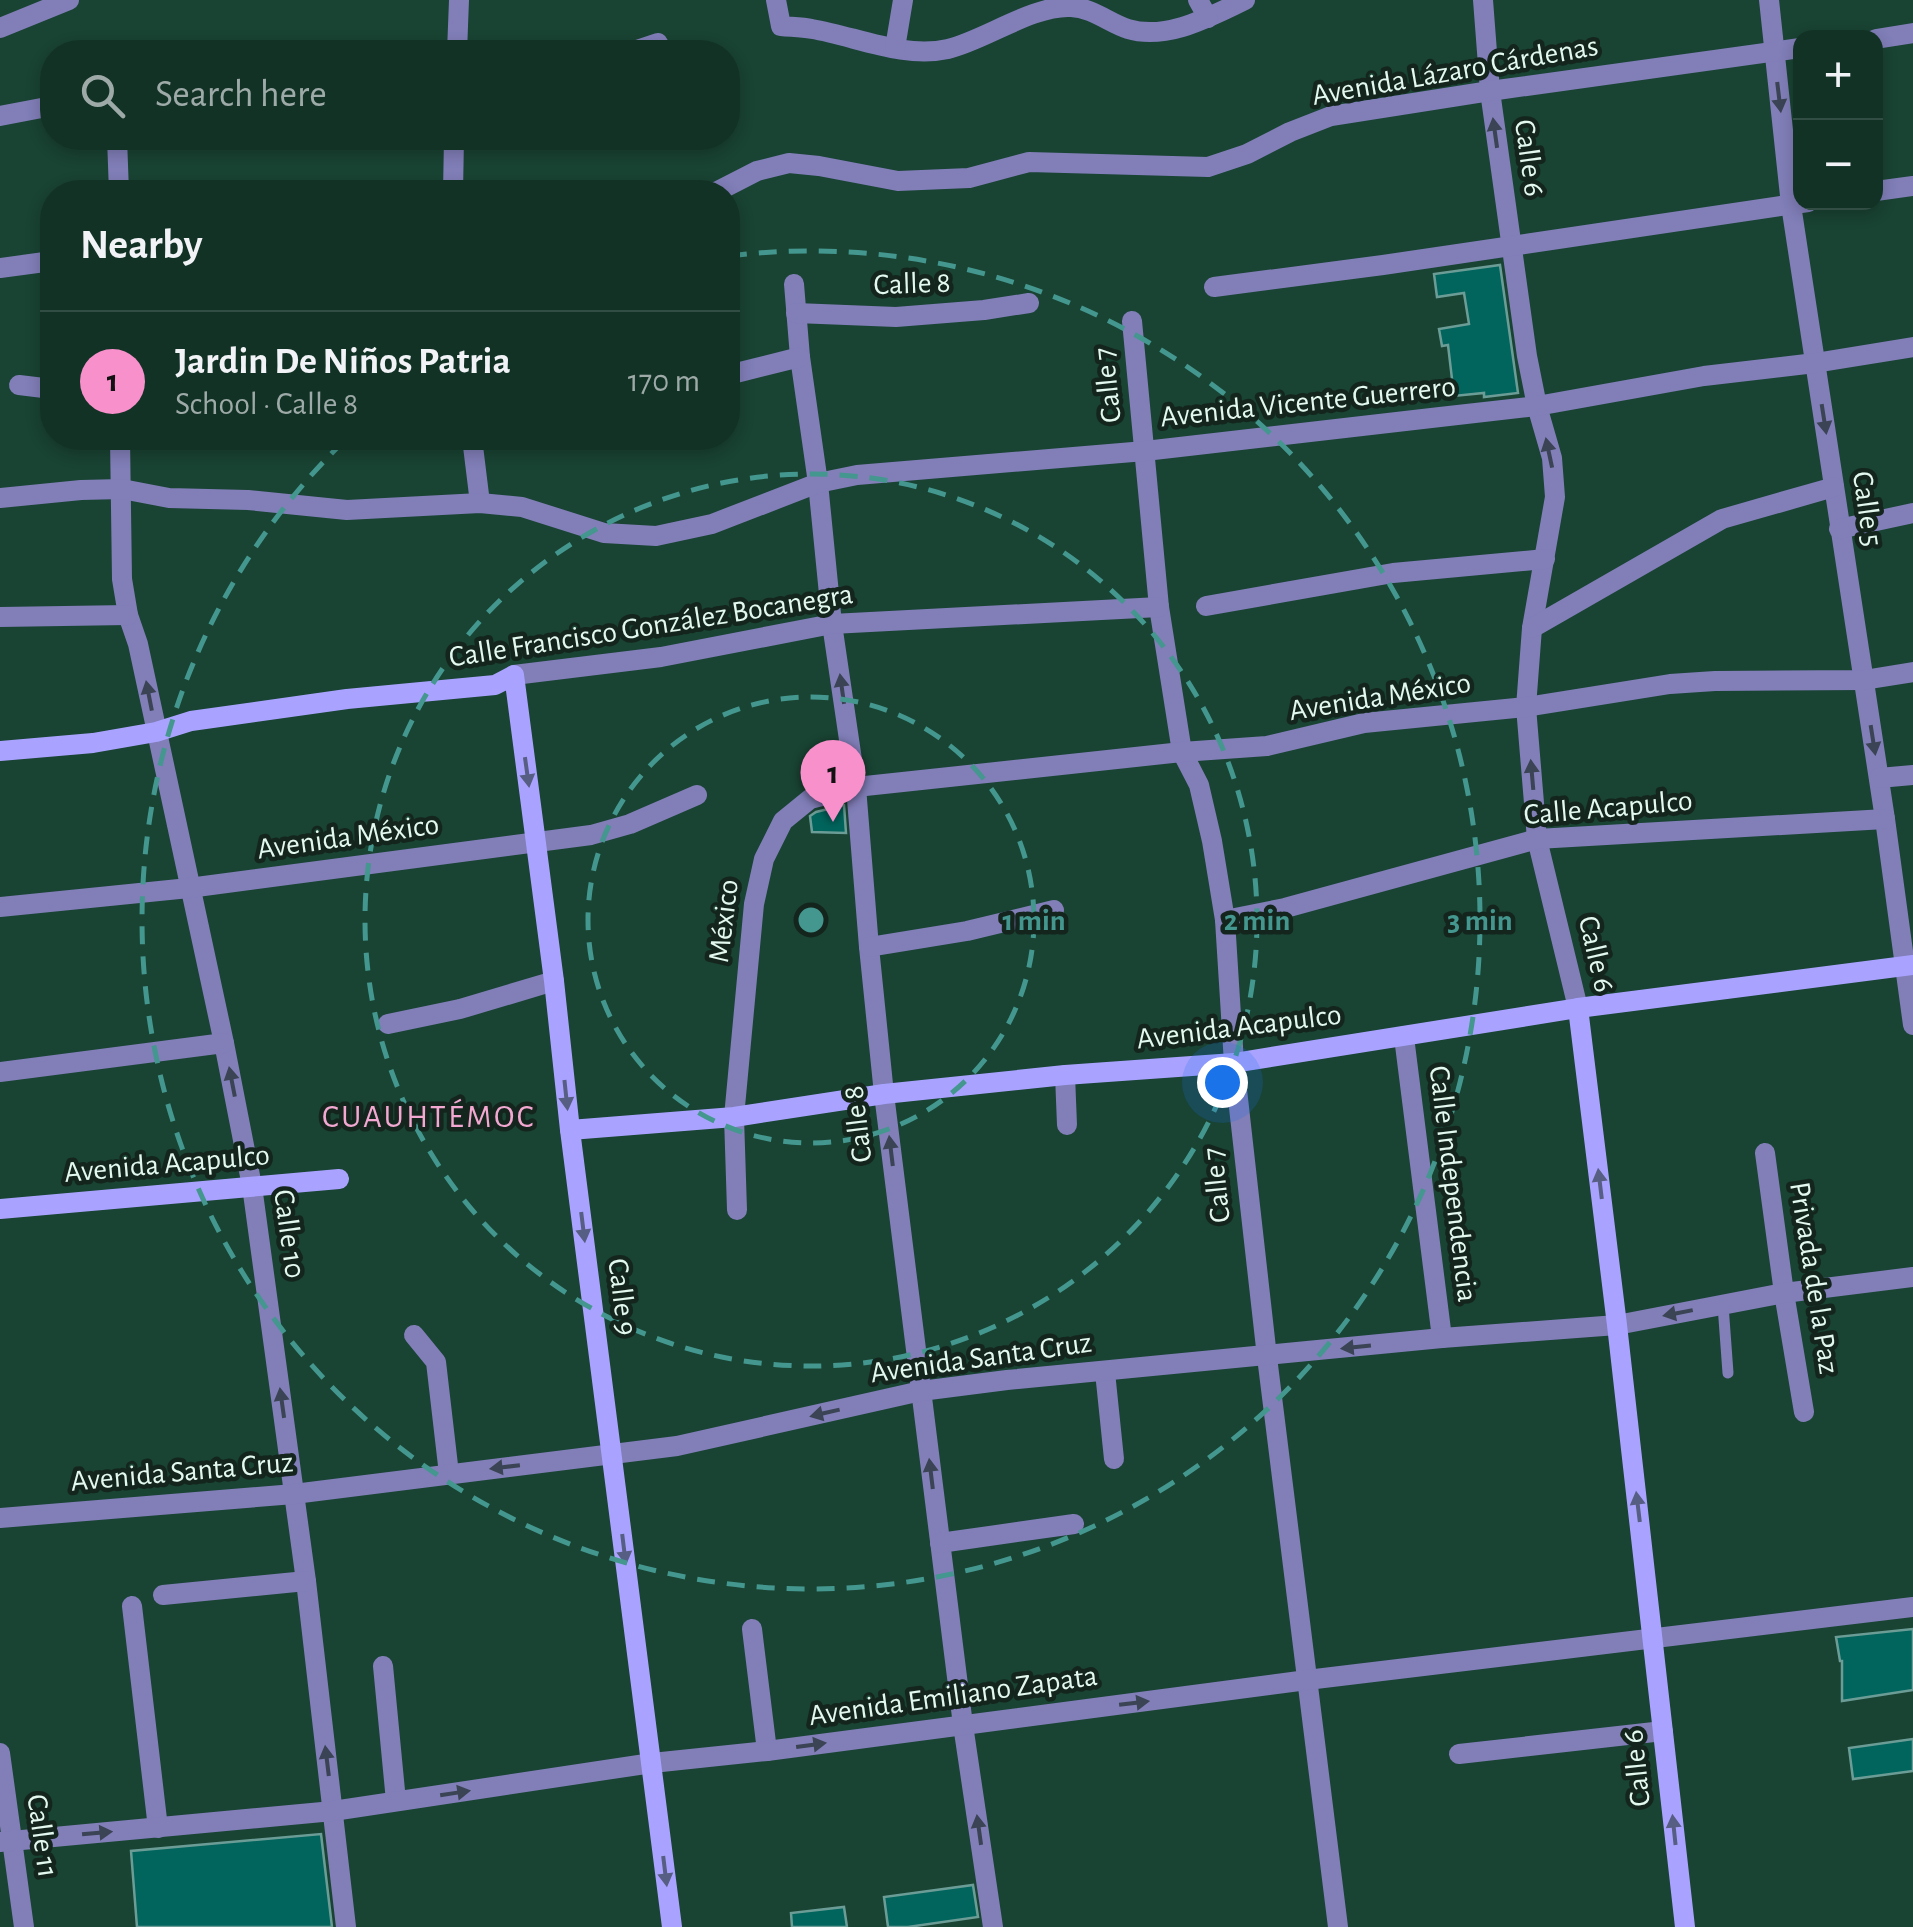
<!DOCTYPE html>
<html lang="en">
<head>
<meta charset="utf-8">
<style>
	body { margin:0; font-family:"Alegreya Sans",sans-serif; background:#1c3a2e; color:#f1f3f6 }
	.controls { position:absolute; right:30px; top:30px; display:grid; overflow:hidden; border-radius:20px; box-shadow:0 5px 15px #0003 }
	.controls button { width:90px; height:90px; display:grid; place-items:center; padding:0; border:0; border-bottom:2px solid #324d43; background:#133226; color:#f1f3f6; font:50px sans-serif }
	.you { position:absolute; left:1222px; top:1082px; width:35px; height:35px; margin:-25px; border:8px solid #fff; border-radius:50%; background:#1a73e8; box-shadow:0 0 0 15px #1a73e833 }
	.badge { display:grid; place-items:center; width:65px; height:65px; border-radius:50%; background:#f890cb; color:#111; font-size:32px; font-weight:700 }
	.pin { position:absolute; translate:-50% -82px; filter:drop-shadow(0 2px 5px #0008) }
	.pin::after { content:''; position:absolute; top:52px; width:35px; height:30px; background:inherit; clip-path:polygon(0 0,100% 0,50% 100%) }
	.list { margin:0; padding:0; list-style:none }
	h2 { display:flex; justify-content:space-between; align-items:center; height:130px; margin:0; padding:0 40px; font-size:42px }
	h2 small { font-size:32px; font-weight:400; color:#9daaa7 }
	.list li { display:grid; grid-template-columns:65px 1fr auto; gap:30px; align-items:center; box-sizing:border-box; height:140px; padding:0 40px; border-top:2px solid #324d43 }
	.list b { display:block; font-size:38px; white-space:nowrap }
	.list p { margin:0; font-size:32px; white-space:nowrap; color:#9daaa7 }
	.list em { font-size:32px; font-style:normal; color:#9daaa7 }
	.icon { flex:none; width:55px; height:55px; fill:none; stroke:currentColor; stroke-width:2; stroke-linecap:round; stroke-linejoin:round }
	.map { position:relative; flex:none; width:1913px; height:1927px; overflow:hidden }
	.search { position:absolute; background:#133226; box-shadow:0 5px 15px #0003; left:40px; top:40px; width:700px; height:110px; display:flex; align-items:center; gap:25px; box-sizing:border-box; padding:0 35px; border-radius:40px; color:#9daaa7; font-size:38px }
	.panel { position:absolute; background:#133226; box-shadow:0 5px 15px #0003; left:40px; top:180px; width:700px; height:270px; border-radius:40px }
	.map>svg:first-child { display:block }
</style>
</head>
<body>
<div class="map">
<svg width="1913" height="1927" viewBox="0 0 1913 1927">
	<rect width="100%" height="100%" fill="#194333"/>
	<g fill="#01655d" stroke="#6b9d96" stroke-width="2.5">
		<polygon points="1500,265 1518,393 1484,397 1484,393 1454,396 1448,345 1442,346 1439,329 1469,324 1464,293 1437,297 1434,274"/>
		<polygon points="844,805 846,833 812,832 810,816 816,812"/>
		<polygon points="1913,1629 1913,1690 1842,1701 1842,1661 1840,1661 1836,1637"/>
		<polygon points="1913,1739 1913,1771 1853,1779 1849,1748"/>
		<polygon points="321,1834 332,1927 137,1927 131,1851"/>
		<polygon points="973,1885 978,1917 908,1927 888,1927 884,1897"/>
		<polygon points="844,1907 847,1927 792,1927 791,1913"/>
	</g>
	<g fill="none" stroke-linecap="round" stroke-linejoin="round">
		<polyline stroke="#817eb8" stroke-width="11" points="1723,1305 1728,1373"/>
		<g stroke="#817eb8" stroke-width="20">
			<path d="M 776,0 L 781,26 C 791,27 802,27 812,29 C 855,36 903,59 948,49 C 985,40 1033,5 1071,7 C 1093,8 1109,23 1128,29 C 1167,41 1211,16 1245,0"/>
			<polyline points="1198,0 1208,18"/>
			<polyline points="1483,0 1490,91 1527,356 1537,406 1552,458 1555,497 1532,628 1526,707 1537,839 1578,1008"/>
			<polyline points="1769,0 1791,205 1885,819 1913,1025"/>
			<polyline points="0,28 69,0"/>
			<polyline points="1876,39 1913,33"/>
			<polyline points="895,48 903,0"/>
			<polyline points="457,52 459,0"/>
			<polyline points="631,52 658,43"/>
			<polyline points="0,116 52,106"/>
			<polyline points="117,138 119,192"/>
			<polyline points="1876,191 1913,186"/>
			<polyline points="453,192 454,138"/>
			<polyline points="716,192 757,171 789,163 819,166 898,181 969,178 1029,162 1208,167 1247,154 1290,132 1331,116 1490,91 1800,48"/>
			<polyline points="0,268 52,261"/>
			<polyline points="794,284 800,357 818,483 832,624 856,787 869,947 884,1094 963,1725 993,1927"/>
			<polyline points="1214,287 1383,265 1808,202"/>
			<polyline points="796,313 896,317 984,310 1029,303"/>
			<polyline points="1132,321 1159,607 1182,752 1199,785 1212,841 1225,920 1234,1063 1267,1357 1338,1927"/>
			<polyline points="728,375 800,357"/>
			<polyline points="19,385 52,389"/>
			<polyline points="120,438 122,579 128,615 138,644 224,1043 252,1186 306,1581 346,1927"/>
			<polyline points="472,438 480,503"/>
			<polyline points="0,498 81,490 122,489 169,498 248,500 347,510 480,503 522,507 604,533 656,536 712,524 818,483 857,475 1145,451 1440,417 1537,406 1704,376 1815,363 1913,347"/>
			<polyline points="1839,529 1913,513"/>
			<polyline points="1206,606 1393,573 1545,559"/>
			<polyline points="0,617 128,615"/>
			<polyline points="1532,628 1722,519 1834,487"/>
			<polyline points="514,675 661,657 832,624 1159,607"/>
			<polyline points="1879,778 1913,775"/>
			<polyline points="0,907 189,888 591,835 630,824 697,795"/>
			<polyline points="1225,920 1285,908 1537,839 1885,819"/>
			<polyline points="869,947 967,931 1054,910"/>
			<polyline points="388,1024 460,1009 554,981"/>
			<polyline points="1404,1037 1442,1338"/>
			<polyline points="0,1072 224,1043"/>
			<polyline points="1065,1075 1067,1125"/>
			<polyline points="1765,1153 1784,1293 1804,1412"/>
			<polyline points="737,1210 734,1117 754,904 764,859 783,821 810,799 856,787 1182,752 1267,746 1364,723 1526,707 1670,684 1715,681 1864,680 1913,672"/>
			<polyline points="414,1335 436,1362 449,1474"/>
			<polyline points="1105,1372 1114,1459"/>
			<polyline points="0,1518 294,1494 677,1446 921,1391 1007,1380 1442,1338 1617,1325 1784,1293 1913,1277"/>
			<polyline points="940,1543 1074,1524"/>
			<polyline points="163,1595 306,1581"/>
			<polyline points="132,1606 158,1828"/>
			<polyline points="752,1629 767,1751"/>
			<polyline points="383,1666 396,1801"/>
			<polyline points="0,1753 24,1927"/>
			<polyline points="1459,1754 1663,1731"/>
			<polyline points="0,1842 333,1811 652,1763 767,1751 1307,1680 1913,1607"/>
		</g>
		<g stroke="#a9a3ff" stroke-width="20">
			<polyline points="0,751 93,743 156,732 191,721 347,699 495,685 514,675 554,981 570,1130 672,1927"/>
			<polyline points="1578,1008 1617,1325 1685,1927"/>
			<polyline points="570,1130 734,1117 884,1094 1065,1075 1234,1063 1578,1008 1913,965"/>
			<polyline points="0,1209 339,1179"/>
		</g>
	</g>
	<defs><path id="oneway-solid" d="M-6-.8H1V-3.2L6.5 0L1 3.2V.8H-6Z" transform="scale(2.5)"/></defs>
	<g fill="#3a4454">
		<use href="#oneway-solid" transform="translate(1779 97) rotate(83)"/>
		<use href="#oneway-solid" transform="translate(1495 133) rotate(-98)"/>
		<use href="#oneway-solid" transform="translate(1824 419) rotate(81)"/>
		<use href="#oneway-solid" transform="translate(1549 453) rotate(-102)"/>
		<use href="#oneway-solid" transform="translate(842 689) rotate(-98)"/>
		<use href="#oneway-solid" transform="translate(149 696) rotate(-101)"/>
		<use href="#oneway-solid" transform="translate(1873 740) rotate(81)"/>
		<use href="#oneway-solid" transform="translate(1532 775) rotate(-95)"/>
		<use href="#oneway-solid" transform="translate(232 1082) rotate(-101)"/>
		<use href="#oneway-solid" transform="translate(891 1151) rotate(-97)"/>
		<use href="#oneway-solid" transform="translate(1678 1313) rotate(169)"/>
		<use href="#oneway-solid" transform="translate(1356 1347) rotate(174)"/>
		<use href="#oneway-solid" transform="translate(282 1403) rotate(-98)"/>
		<use href="#oneway-solid" transform="translate(825 1413) rotate(167)"/>
		<use href="#oneway-solid" transform="translate(505 1467) rotate(173)"/>
		<use href="#oneway-solid" transform="translate(931 1474) rotate(-97)"/>
		<use href="#oneway-solid" transform="translate(1134 1703) rotate(-7)"/>
		<use href="#oneway-solid" transform="translate(811 1745) rotate(-8)"/>
		<use href="#oneway-solid" transform="translate(327 1761) rotate(-97)"/>
		<use href="#oneway-solid" transform="translate(455 1793) rotate(-9)"/>
		<use href="#oneway-solid" transform="translate(979 1830) rotate(-98)"/>
		<use href="#oneway-solid" transform="translate(97 1833) rotate(-5)"/>
	</g>
	<g fill="#575e83">
		<use href="#oneway-solid" transform="translate(527 772) rotate(82)"/>
		<use href="#oneway-solid" transform="translate(566 1095) rotate(84)"/>
		<use href="#oneway-solid" transform="translate(1600 1184) rotate(-97)"/>
		<use href="#oneway-solid" transform="translate(583 1227) rotate(83)"/>
		<use href="#oneway-solid" transform="translate(1638 1507) rotate(-97)"/>
		<use href="#oneway-solid" transform="translate(624 1549) rotate(83)"/>
		<use href="#oneway-solid" transform="translate(1674 1830) rotate(-96)"/>
		<use href="#oneway-solid" transform="translate(665 1871) rotate(83)"/>
	</g>
	<g fill="none" stroke="#44978e" stroke-width="5" stroke-dasharray="18 12">
		<circle cx="811" cy="920" r="223"/>
		<circle cx="811" cy="920" r="446"/>
		<path d="M729 256A669 669 0 1 1 346 439"/>
	</g>
	<g text-anchor="middle" dominant-baseline="central" stroke-width="9" stroke-linejoin="round" paint-order="stroke">
		<g font-size="30" fill="#e3f9ef" stroke="#14251e">
			<text transform="translate(1455 71) rotate(-10)">Avenida Lázaro Cárdenas</text>
			<text transform="translate(1529 158) rotate(82)">Calle 6</text>
			<text transform="translate(912 284) rotate(-2)">Calle 8</text>
			<text transform="translate(1108 385) rotate(-96)">Calle 7</text>
			<text transform="translate(1308 402) rotate(-6)">Avenida Vicente Guerrero</text>
			<text transform="translate(1867 509) rotate(82)">Calle 5</text>
			<text transform="translate(651 626) rotate(-9)">Calle Francisco González Bocanegra</text>
			<text transform="translate(1380 697) rotate(-9)">Avenida México</text>
			<text transform="translate(1608 808) rotate(-5)">Calle Acapulco</text>
			<text transform="translate(348 837) rotate(-8)">Avenida México</text>
			<text transform="translate(724 921) rotate(-83)">México</text>
			<text transform="translate(1596 954) rotate(77)">Calle 6</text>
			<text transform="translate(1239 1027) rotate(-7)">Avenida Acapulco</text>
			<text transform="translate(858 1124) rotate(-97)">Calle 8</text>
			<text transform="translate(167 1164) rotate(-5)">Avenida Acapulco</text>
			<text transform="translate(1453 1184) rotate(83)">Calle Independencia</text>
			<text transform="translate(1217 1185) rotate(-96)">Calle 7</text>
			<text transform="translate(289 1234) rotate(82)">Calle 10</text>
			<text transform="translate(1814 1278) rotate(81)">Privada de la Paz</text>
			<text transform="translate(622 1297) rotate(83)">Calle 9</text>
			<text transform="translate(981 1358) rotate(-8)">Avenida Santa Cruz</text>
			<text transform="translate(182 1472) rotate(-5)">Avenida Santa Cruz</text>
			<text transform="translate(953 1696) rotate(-8)">Avenida Emiliano Zapata</text>
			<text transform="translate(1637 1768) rotate(-96)">Calle 6</text>
			<text transform="translate(42 1836) rotate(82)">Calle 11</text>
		</g>
		<g font-size="32" letter-spacing="2.5" fill="#f2a8d0" stroke="#14251e">
			<text x="429" y="1117">CUAUHTÉMOC</text>
		</g>
	</g>
	<circle cx="811" cy="920" r="15" fill="#44978e" stroke="#14251e" stroke-width="5"/>
	<g font-size="30" text-anchor="middle" font-weight="bold" fill="#44978e" stroke="#14251e" stroke-width="9" stroke-linejoin="round" paint-order="stroke">
		<text x="1034" y="930">1 min</text>
		<text x="1257" y="930">2 min</text>
		<text x="1480" y="930">3 min</text>
	</g>
</svg>
<div class="controls">
<button>+</button>
<button>−</button>
</div>
<div class="you"></div>
<div class="pin badge" style="left:833px;top:822px">1</div>
<div class="search"><svg class="icon" aria-label="search" viewBox="0 0 24 24"><circle cx="10" cy="10" r="6"/><path d="M15 15l6 6"/></svg>Search here</div>
<section class="panel">
<h2>Nearby<small></small></h2>
<ul class="list">
<li><span class="badge">1</span><div><b>Jardin De Niños Patria</b><p>School · Calle 8</p></div><em>170 m</em></li>
</ul>
</section>
</div>
</body>
</html>
